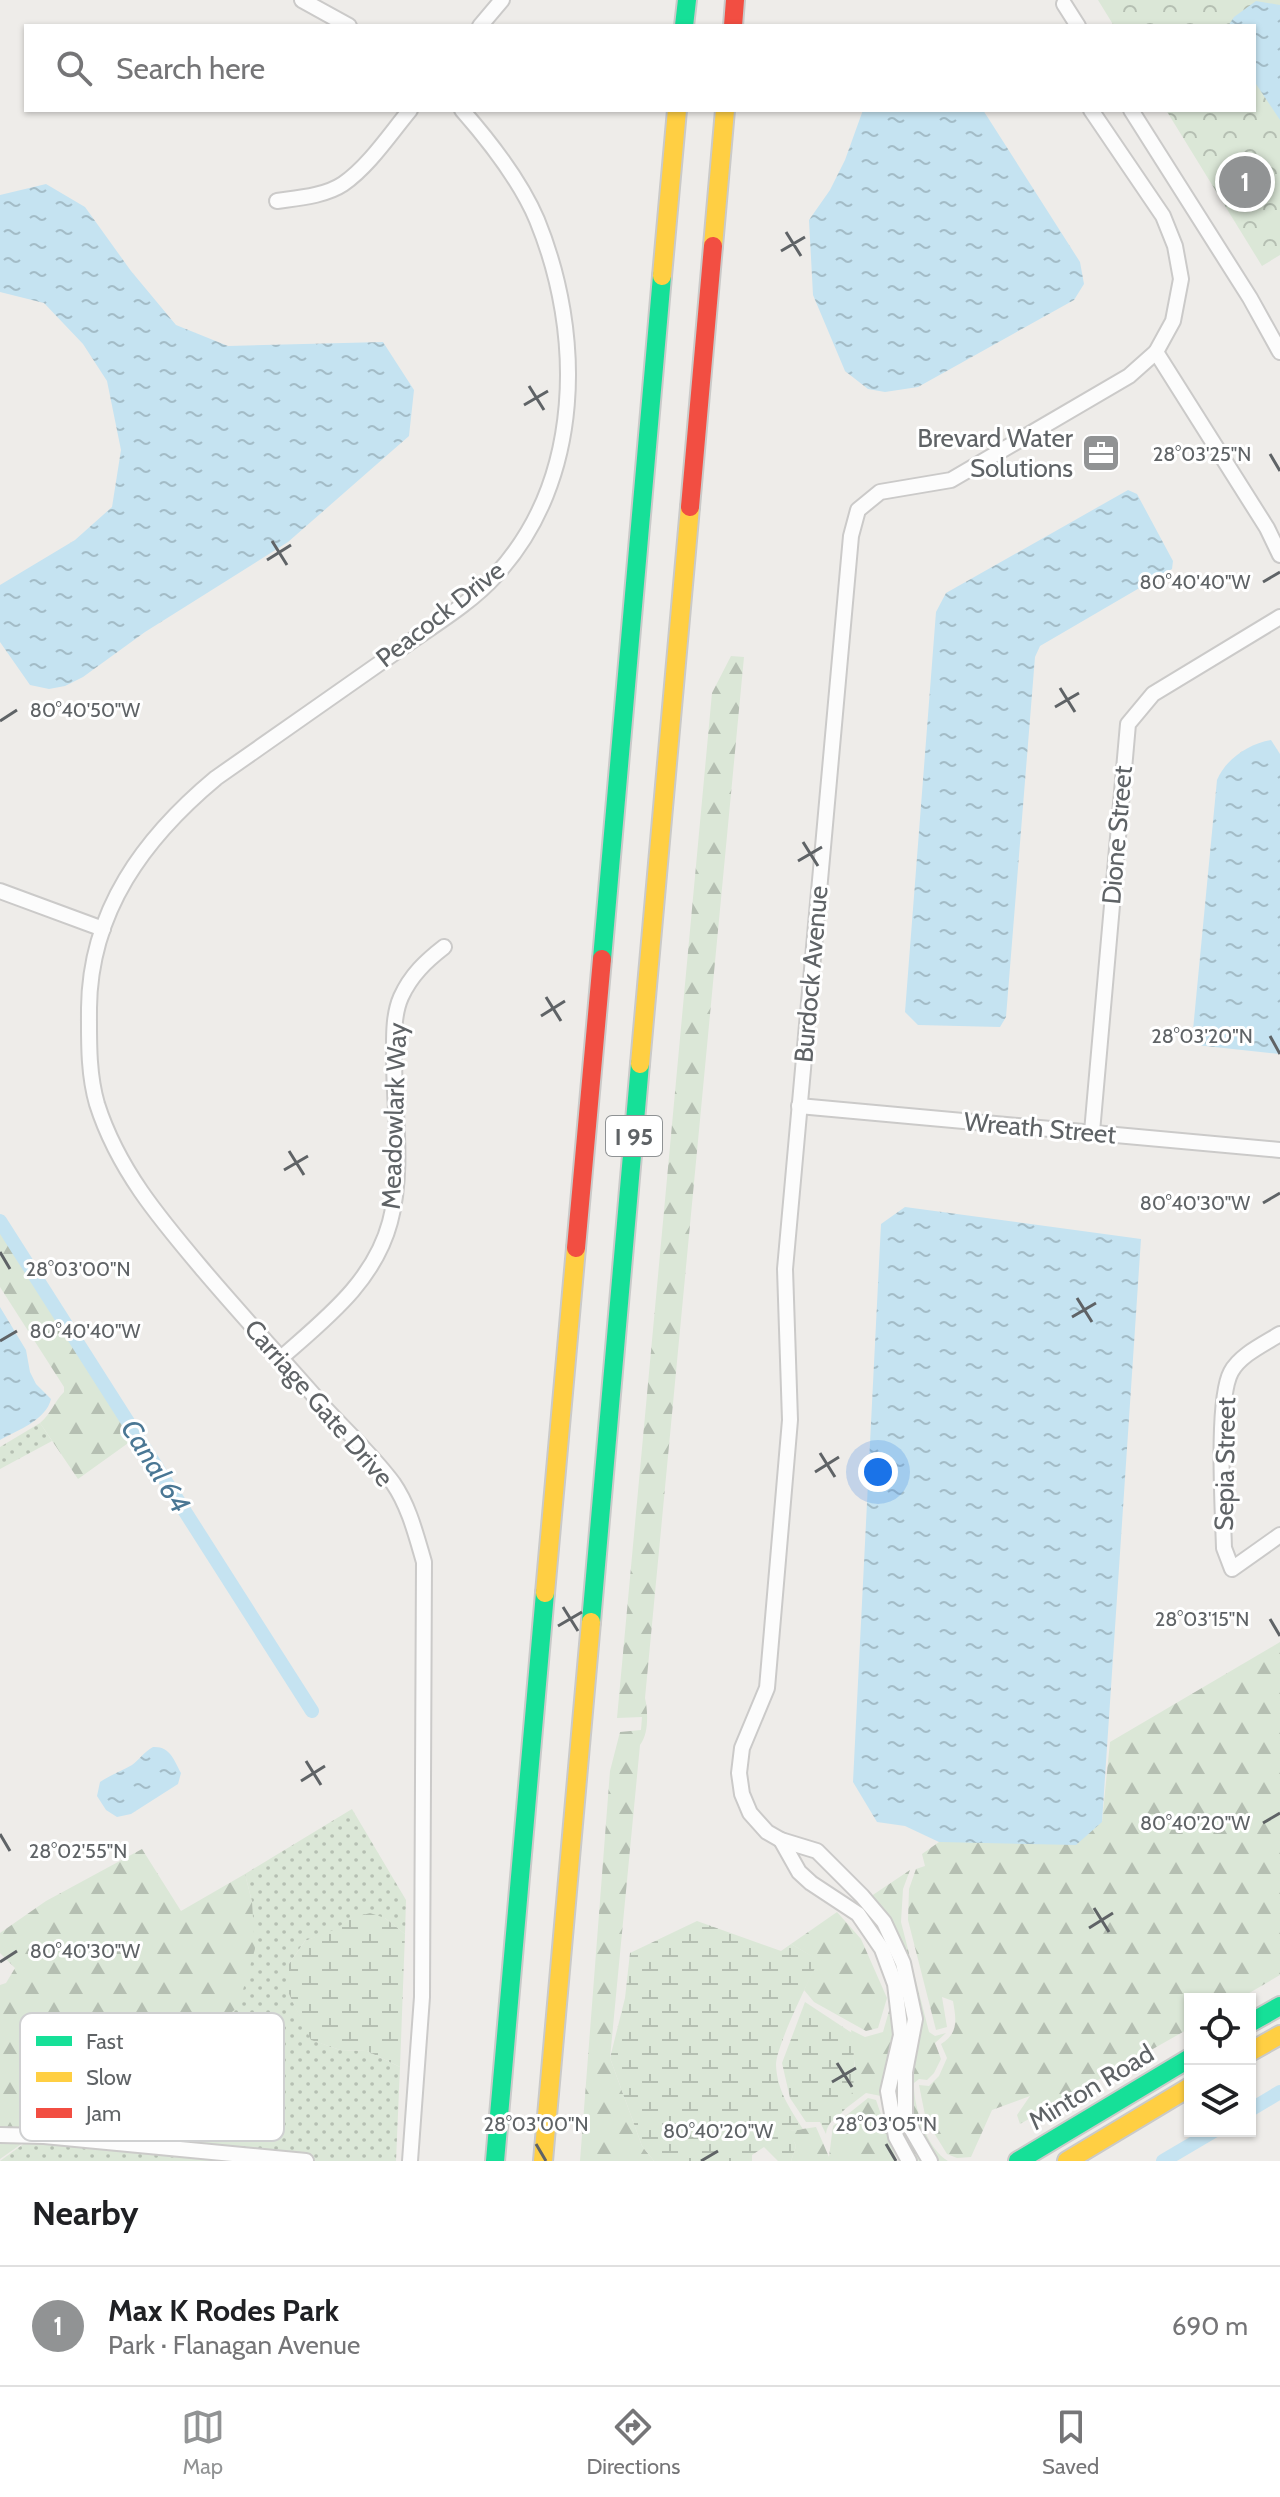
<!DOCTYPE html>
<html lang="en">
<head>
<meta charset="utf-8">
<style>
	body { margin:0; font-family:Cabin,sans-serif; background:#f6f6f6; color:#202124 }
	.controls { position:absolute; right:24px; bottom:24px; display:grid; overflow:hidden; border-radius:0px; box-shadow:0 2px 6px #0004 }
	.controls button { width:72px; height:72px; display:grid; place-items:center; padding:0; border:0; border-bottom:2px solid #e0e0e0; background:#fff; color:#202124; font:40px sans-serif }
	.you { position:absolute; left:878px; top:1472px; width:28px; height:28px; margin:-20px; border:6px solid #fff; border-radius:50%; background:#1a73e8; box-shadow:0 0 0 12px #1a73e833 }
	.badge { display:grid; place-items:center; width:52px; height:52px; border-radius:50%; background:#919394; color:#fff; font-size:26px; font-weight:700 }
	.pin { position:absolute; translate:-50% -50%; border:4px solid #fff; box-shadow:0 2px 8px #0006 }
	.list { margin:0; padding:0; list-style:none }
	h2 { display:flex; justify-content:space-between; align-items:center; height:104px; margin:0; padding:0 32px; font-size:34px }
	h2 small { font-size:26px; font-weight:400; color:#757577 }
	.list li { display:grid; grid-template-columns:52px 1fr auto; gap:24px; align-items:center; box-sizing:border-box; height:120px; padding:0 32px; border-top:2px solid #e0e0e0 }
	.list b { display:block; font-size:30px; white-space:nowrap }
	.list p { margin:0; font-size:26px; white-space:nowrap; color:#757577 }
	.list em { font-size:26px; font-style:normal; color:#757577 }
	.icon { flex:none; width:44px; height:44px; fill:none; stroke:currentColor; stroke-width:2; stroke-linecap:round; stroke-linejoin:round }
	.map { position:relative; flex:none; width:1280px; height:2161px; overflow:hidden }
	.search { position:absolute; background:#fff; box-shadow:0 2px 6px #0004; left:24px; right:24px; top:24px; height:88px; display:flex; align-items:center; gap:20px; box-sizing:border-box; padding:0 28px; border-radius:0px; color:#757577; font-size:30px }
	.sheet { height:224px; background:#fff }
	nav { display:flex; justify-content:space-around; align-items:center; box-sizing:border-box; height:112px; border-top:2px solid #e0e0e0; background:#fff; font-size:22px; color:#757577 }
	nav a { display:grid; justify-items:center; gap:4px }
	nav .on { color:#919394 }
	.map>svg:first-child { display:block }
</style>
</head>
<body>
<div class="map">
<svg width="1280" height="2161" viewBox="0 0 1280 2161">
	<defs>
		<pattern id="grass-dots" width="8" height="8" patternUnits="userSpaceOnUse" patternTransform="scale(2)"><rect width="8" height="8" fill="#dbe7d7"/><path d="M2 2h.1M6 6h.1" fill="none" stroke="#b5bfb2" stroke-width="1.8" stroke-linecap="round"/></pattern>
		<pattern id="forest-firs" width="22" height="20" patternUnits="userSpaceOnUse" patternTransform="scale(2)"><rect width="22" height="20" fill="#dbe7d7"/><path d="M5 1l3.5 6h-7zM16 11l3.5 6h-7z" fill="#b5bfb2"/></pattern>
		<pattern id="wetland-marsh" width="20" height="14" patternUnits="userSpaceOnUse" patternTransform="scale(2)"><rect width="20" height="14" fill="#dbe7d7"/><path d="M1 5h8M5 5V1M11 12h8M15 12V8" fill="none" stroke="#b5bfb2"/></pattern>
		<pattern id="park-crowns" width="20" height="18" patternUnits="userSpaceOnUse" patternTransform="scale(2)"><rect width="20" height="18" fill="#dbe7d7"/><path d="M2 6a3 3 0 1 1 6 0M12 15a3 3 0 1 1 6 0" fill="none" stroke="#b5bfb2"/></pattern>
		<pattern id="water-ripples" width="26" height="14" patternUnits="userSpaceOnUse" patternTransform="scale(2)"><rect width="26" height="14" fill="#c5e3f1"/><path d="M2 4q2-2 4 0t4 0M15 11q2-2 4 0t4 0" fill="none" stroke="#a3bcc7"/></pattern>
	</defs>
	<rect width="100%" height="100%" fill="#eeece9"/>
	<g fill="url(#grass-dots)">
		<polygon points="40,1423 52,1441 0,1469 0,1447"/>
		<polygon points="352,1809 406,1900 405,1934 385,1918 349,1919 336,1930 305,1941 289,1964 289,1994 312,2040 340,2050 367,2051 400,2067 396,2161 0,2161 87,2098 145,2069 252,1902 245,1874"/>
	</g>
	<g fill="url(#forest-firs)">
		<path d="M 731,656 L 744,657 L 645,1698 C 648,1711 649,1734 640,1745 L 610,2058 L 642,2146 L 654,2161 L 580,2161 L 610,1771 L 620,1732 L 641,1730 L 642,1717 L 617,1718 L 712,693 Z"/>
		<path d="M 0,1219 L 138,1436 L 78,1479 L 40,1423 C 51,1414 54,1402 64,1392 L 64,1387 L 0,1287 Z"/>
		<path d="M 1280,1642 L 1280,1975 L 1239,1999 L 1190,1999 L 1190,2028 L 1020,2124 L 1017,2115 L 1030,2096 L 992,2110 L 971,2157 L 957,2158 L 947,2154 L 926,2120 L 919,2085 L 929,2086 L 939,2076 L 947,2058 L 941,2044 C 959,2033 956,2019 953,2001 L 942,1997 L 947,2027 L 936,2030 L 908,1920 L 909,1889 L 916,1869 L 925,1866 L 922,1854 L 939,1842 L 972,1842 L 1102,1822 L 1110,1742 Z"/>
		<polygon points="142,1849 181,1911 245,1874 252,1902 255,1949 238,2007 198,2040 87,2098 0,2159 0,1985 6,1983 15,1968 0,1953 0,1933 46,1901"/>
		<path d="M 910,1870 L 903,1889 L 901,1922 L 929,2032 L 935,2036 L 946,2033 L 935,2043 L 941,2059 L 934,2073 L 927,2080 L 919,2079 L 914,2083 C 913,2106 927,2149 948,2161 L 904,2161 L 881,2096 L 866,2093 L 845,2109 L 855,2069 L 851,2030 L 865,2037 L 883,2032 L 893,1997 L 867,1936 L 846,1913 Z"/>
		<polygon points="837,1912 861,1939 887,1998 878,2028 866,2031 814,2002 804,1990 818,1960 791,1944"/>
		<polygon points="868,2098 876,2100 897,2161 791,2161 796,2146 789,2131 816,2127 829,2157 833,2126"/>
	</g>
	<g fill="url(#wetland-marsh)">
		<polygon points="370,1913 385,1918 405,1934 400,2067 367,2051 340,2050 311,2040 289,1994 289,1964 305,1941 336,1929 349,1919"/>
		<path d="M 697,1921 L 781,1951 L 791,1944 L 819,1960 C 809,1980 776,2046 776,2065 C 777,2090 790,2109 803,2129 L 790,2131 L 796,2146 L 791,2161 L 778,2161 L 764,2147 L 752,2155 L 752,2161 L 654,2161 L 642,2146 L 610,2058 L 625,1998 L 630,1953 Z"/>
		<path d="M 805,2002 L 852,2033 C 854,2053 858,2093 845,2109 C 836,2120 828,2120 826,2134 L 820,2122 L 806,2122 L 790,2098 L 782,2063 Z"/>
	</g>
	<polygon fill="url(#park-crowns)" points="1098,0 1280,0 1280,255 1262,266 1166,110 1254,110 1254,26 1114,26"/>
	<g fill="url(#water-ripples)">
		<polygon points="1256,1 1280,5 1280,120 1254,81 1254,26 1228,26 1234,17"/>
		<polygon points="863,110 983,110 1080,262 1084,284 1074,300 918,387 885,392 868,389 845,371 813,295 809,220 830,190 845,160"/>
		<polygon points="46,184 85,207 131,271 176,325 228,346 383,342 414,390 409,436 288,542 145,632 83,677 65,686 49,689 30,685 0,642 0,585 75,540 112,507 121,450 107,381 83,344 44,303 0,292 0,195"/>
		<polygon points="1128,490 1137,494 1173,561 1172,569 1040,646 1035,657 1006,1017 1000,1027 918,1025 905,1012 936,612 946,593"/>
		<path d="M 1271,740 L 1280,754 L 1280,1054 L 1196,1045 L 1193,1030 L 1217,780 C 1226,759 1248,744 1271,740 Z"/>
		<polygon points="905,1207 1141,1239 1102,1822 1076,1845 939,1842 905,1826 877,1822 853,1782 881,1224"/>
		<path d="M 0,1307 L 26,1350 L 30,1372 L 36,1384 L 51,1399 C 46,1420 18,1430 0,1440 Z"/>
		<path d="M 153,1747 C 170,1746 174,1760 181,1773 L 178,1784 L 131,1814 L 117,1817 L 106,1810 L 97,1796 L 100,1782 C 110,1775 122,1771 132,1765 C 139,1760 144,1752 153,1747 Z"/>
	</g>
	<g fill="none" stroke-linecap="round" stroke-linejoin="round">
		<g stroke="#c5e3f1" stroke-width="14">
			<polyline points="0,1221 312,1711"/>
			<polyline points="1250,2110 1280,2092"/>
			<polyline points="1163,2161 1214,2131"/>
		</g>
		<defs>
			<g id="street">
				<polyline points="302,0 349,26"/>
				<polyline points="1064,4 1078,26"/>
				<polyline points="480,26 502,0"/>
				<polyline points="1131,110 1250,298 1280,352"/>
				<path d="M 277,201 C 298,198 325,196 343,184 C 369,166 390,134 410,110"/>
				<polyline points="1156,352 1267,528 1280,555"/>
				<polyline points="0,891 103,929"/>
				<polyline points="799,1106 1280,1150"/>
				<polyline points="1092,1132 1128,724 1153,694 1280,617"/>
				<path d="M 1280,1334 C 1264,1344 1240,1355 1231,1372 C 1216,1400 1223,1511 1224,1548 L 1232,1569 L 1280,1535"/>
				<path d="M 281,1358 C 325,1319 374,1282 390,1222 C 404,1170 394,1111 394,1057 C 394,1038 393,1015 401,997 C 411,975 426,961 444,947"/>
				<polyline points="781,1840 799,1872 811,1883 858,1914 882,1949 895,1984 901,2035 888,2091 896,2137 909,2161"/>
				<polyline points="0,2135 44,2136 306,2161"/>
				<path d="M 410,2161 L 422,1997 L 424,1562 C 416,1535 409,1506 393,1483 C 373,1456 347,1432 324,1407 C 284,1361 243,1317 204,1271 C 160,1219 118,1170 97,1104 C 88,1073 89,1040 89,1008 C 90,911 144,838 216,778 C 277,735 339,692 400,649 C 432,626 470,604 496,575 C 583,480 584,335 537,220 C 520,180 491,143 462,110"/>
				<polyline points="930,2161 905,2118 905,2072 915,2019 903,1963 884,1922 862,1896 817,1851 781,1840 767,1832 750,1813 742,1794 739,1773 742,1748 767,1688 790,1420 785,1269 851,536 858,510 880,492 951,480 1129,376 1156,352 1173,321 1181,279 1175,246 1163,216 1091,110"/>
			</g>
			<g id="fast">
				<polyline points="684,26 687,0"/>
				<polyline points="602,959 662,276"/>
				<polyline points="591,1622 640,1064"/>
				<polyline points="1250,2023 1280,2006"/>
				<polyline points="495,2161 545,1593"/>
				<polyline points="1018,2161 1190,2058"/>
			</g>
			<g id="slow">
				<polyline points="713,246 725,110"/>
				<polyline points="662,276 677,110"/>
				<polyline points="640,1064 690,507"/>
				<polyline points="545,1593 576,1248"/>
				<polyline points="1250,2052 1280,2035"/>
				<polyline points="543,2161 591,1622"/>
				<polyline points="1067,2161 1190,2087"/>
			</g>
			<g id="jam">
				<polyline points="733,26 735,0"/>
				<polyline points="690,507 713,246"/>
				<polyline points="576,1248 602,959"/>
			</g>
		</defs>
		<use href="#street" stroke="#cbcac9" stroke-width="18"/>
		<use href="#fast" stroke="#cacac9" stroke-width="22"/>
		<use href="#slow" stroke="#cacac9" stroke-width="22"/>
		<use href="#jam" stroke="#cacac9" stroke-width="22"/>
		<use href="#street" stroke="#fcfcfc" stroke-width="14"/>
		<use href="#fast" stroke="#16e098" stroke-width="18"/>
		<use href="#slow" stroke="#ffcf43" stroke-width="18"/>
		<use href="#jam" stroke="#f24e42" stroke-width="18"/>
	</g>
	<path fill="none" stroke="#5f6366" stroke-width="3" d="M 786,232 L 801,256M 781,251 L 805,237M 529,386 L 544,410M 524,405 L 548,391M 1270,454 L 1280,471M 272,541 L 287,565M 267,560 L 291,545M 1263,582 L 1280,572M 1060,688 L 1075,712M 1055,707 L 1079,693M 0,721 L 17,710M 803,842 L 818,866M 798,861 L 822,847M 546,997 L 561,1021M 541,1016 L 565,1001M 1270,1036 L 1280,1054M 289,1151 L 304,1175M 284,1170 L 308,1156M 1263,1203 L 1280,1193M 0,1252 L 10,1269M 1077,1298 L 1092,1322M 1072,1317 L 1096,1303M 0,1341 L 17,1331M 820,1453 L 835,1477M 815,1472 L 839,1457M 563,1607 L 578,1631M 1270,1619 L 1280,1636M 558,1626 L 582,1612M 306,1761 L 321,1785M 301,1781 L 325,1766M 1263,1823 L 1280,1813M 0,1834 L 10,1851M 1094,1908 L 1109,1932M 1089,1928 L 1113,1913M 0,1962 L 17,1951M 837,2063 L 852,2087M 832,2082 L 856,2068M 536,2144 L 546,2161M 886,2144 L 896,2161M 701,2161 L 718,2151"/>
	<defs>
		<symbol id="office-square" viewBox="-11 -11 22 22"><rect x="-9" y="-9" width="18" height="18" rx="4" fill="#919394" stroke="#fff"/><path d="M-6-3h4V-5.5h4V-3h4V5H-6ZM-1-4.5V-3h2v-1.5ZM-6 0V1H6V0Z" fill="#fff"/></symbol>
	</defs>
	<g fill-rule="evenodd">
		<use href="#office-square" x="1079" y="431" width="44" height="44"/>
	</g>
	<g text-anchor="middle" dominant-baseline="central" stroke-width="6" stroke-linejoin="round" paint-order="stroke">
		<rect fill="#fff" stroke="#8f9294" stroke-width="2" x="606" y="1116" width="56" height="40" rx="6"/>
		<g font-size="24" font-weight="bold" fill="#5f6366">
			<text x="634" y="1136">I 95</text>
		</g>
		<g font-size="26" fill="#5f6366" stroke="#fff" text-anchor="end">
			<text x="1073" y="438">Brevard Water<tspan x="1073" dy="30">Solutions</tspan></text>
		</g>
		<g font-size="26" fill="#5f6366" stroke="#fff">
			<text transform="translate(440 614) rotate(-38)">Peacock Drive</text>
			<text transform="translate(1117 835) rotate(-85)">Dione Street</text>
			<text transform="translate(811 974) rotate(-85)">Burdock Avenue</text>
			<text transform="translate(394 1116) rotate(-88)">Meadowlark Way</text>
			<text transform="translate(1040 1128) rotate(5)">Wreath Street</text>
			<text transform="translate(319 1403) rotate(49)">Carriage Gate Drive</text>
			<text transform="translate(1225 1464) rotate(-89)">Sepia Street</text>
			<text transform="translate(1091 2087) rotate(-31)">Minton Road</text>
		</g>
		<g font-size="28" font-style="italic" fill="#4a7794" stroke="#fff">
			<text transform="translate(156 1466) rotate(58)">Canal 64</text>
		</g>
	</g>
	<rect x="20" y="2013" width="264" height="128" rx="12" fill="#fff" stroke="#cfd0d1" stroke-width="2"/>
	<rect x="36" y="2036" width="36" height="10" fill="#16e098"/>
	<rect x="36" y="2072" width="36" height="10" fill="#ffcf43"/>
	<rect x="36" y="2108" width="36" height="10" fill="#f24e42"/>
	<g font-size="22" fill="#5f6366">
		<text x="86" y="2049">Fast</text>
		<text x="86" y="2085">Slow</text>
		<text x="86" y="2121">Jam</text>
	</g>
	<g font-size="20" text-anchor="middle" fill="#5f6366" stroke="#fff" stroke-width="6" stroke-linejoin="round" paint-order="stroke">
		<text x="1202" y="461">28°03'25"N</text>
		<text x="1195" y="589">80°40'40"W</text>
		<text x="85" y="717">80°40'50"W</text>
		<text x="1202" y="1043">28°03'20"N</text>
		<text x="1195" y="1210">80°40'30"W</text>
		<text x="78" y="1276">28°03'00"N</text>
		<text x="85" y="1338">80°40'40"W</text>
		<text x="1202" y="1626">28°03'15"N</text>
		<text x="1195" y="1830">80°40'20"W</text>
		<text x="78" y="1858">28°02'55"N</text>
		<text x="85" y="1958">80°40'30"W</text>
		<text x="536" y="2131">28°03'00"N</text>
		<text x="886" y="2131">28°03'05"N</text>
		<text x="718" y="2138">80°40'20"W</text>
	</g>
</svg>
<div class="controls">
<button><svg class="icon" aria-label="locate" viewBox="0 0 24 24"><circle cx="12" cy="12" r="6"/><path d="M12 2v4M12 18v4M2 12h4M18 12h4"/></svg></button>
<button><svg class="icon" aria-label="layers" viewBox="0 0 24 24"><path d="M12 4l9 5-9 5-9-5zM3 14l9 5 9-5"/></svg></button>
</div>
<div class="you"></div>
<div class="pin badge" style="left:1245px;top:182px">1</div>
<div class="search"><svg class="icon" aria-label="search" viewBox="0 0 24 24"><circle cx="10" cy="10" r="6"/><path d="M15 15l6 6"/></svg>Search here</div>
</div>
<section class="sheet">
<h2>Nearby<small></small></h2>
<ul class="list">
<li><span class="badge">1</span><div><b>Max K Rodes Park</b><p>Park · Flanagan Avenue</p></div><em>690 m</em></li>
</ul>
</section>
<nav>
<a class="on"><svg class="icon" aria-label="map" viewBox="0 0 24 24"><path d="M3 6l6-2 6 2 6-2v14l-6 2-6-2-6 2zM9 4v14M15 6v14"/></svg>Map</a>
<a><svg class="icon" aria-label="directions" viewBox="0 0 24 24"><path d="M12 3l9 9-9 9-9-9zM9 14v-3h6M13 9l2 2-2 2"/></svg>Directions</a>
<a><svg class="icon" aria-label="saved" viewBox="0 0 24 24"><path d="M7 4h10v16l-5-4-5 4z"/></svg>Saved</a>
</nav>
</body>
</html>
